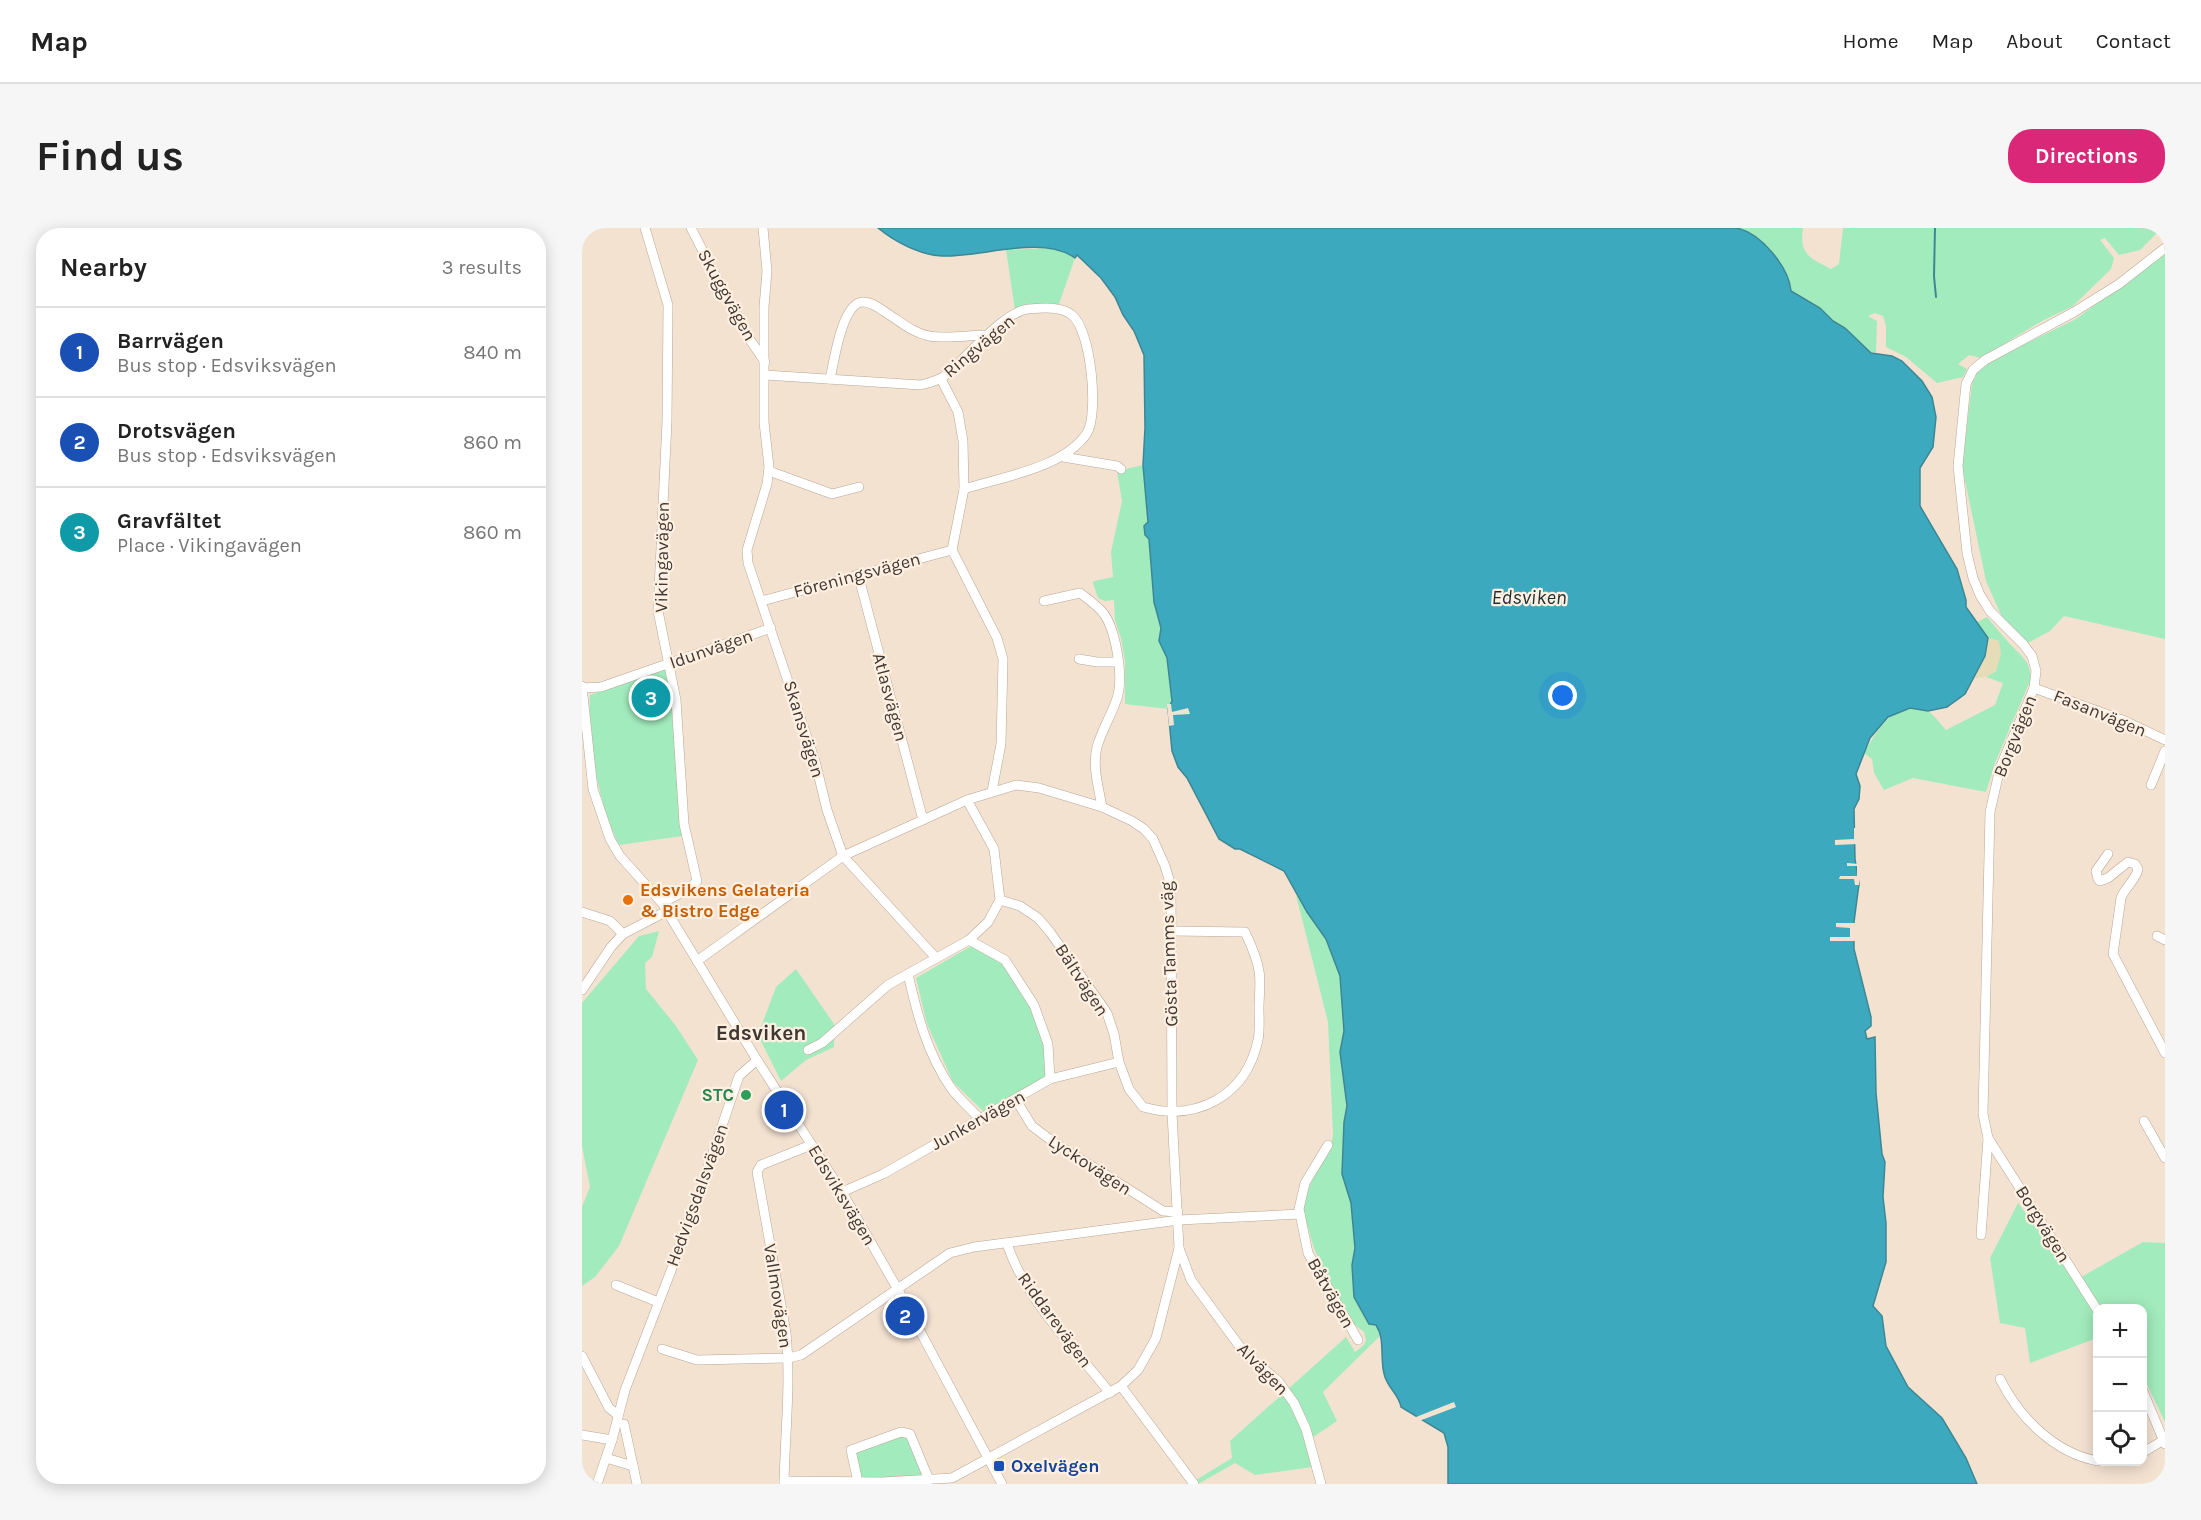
<!DOCTYPE html>
<html lang="en">
<head>
<meta charset="utf-8">
<style>
	body { margin:0; font-family:Karla,sans-serif; background:#f6f6f6; color:#222 }
	.controls { position:absolute; right:18px; bottom:18px; display:grid; overflow:hidden; border-radius:12px; box-shadow:0 3px 15px #0003 }
	.controls button { width:54px; height:54px; display:grid; place-items:center; padding:0; border:0; border-bottom:2px solid #e0e0e0; background:#fff; color:#222; font:30px sans-serif }
	.you { position:absolute; left:981px; top:468px; width:21px; height:21px; margin:-15px; border:4px solid #fff; border-radius:50%; background:#1a73e8; box-shadow:0 0 0 9px #1a73e833 }
	.badge { display:grid; place-items:center; width:39px; height:39px; border-radius:50%; background:#db2777; color:#fff; font-size:20px; font-weight:700 }
	.pin { position:absolute; translate:-50% -50%; border:3px solid #fff; box-shadow:0 2px 6px #0006 }
	.list { margin:0; padding:0; list-style:none }
	h2 { display:flex; justify-content:space-between; align-items:center; height:78px; margin:0; padding:0 24px; font-size:26px }
	h2 small { font-size:20px; font-weight:400; color:#767676 }
	.list li { display:grid; grid-template-columns:39px 1fr auto; gap:18px; align-items:center; box-sizing:border-box; height:90px; padding:0 24px; border-top:2px solid #e0e0e0 }
	.list b { display:block; font-size:22px; white-space:nowrap }
	.list p { margin:0; font-size:20px; white-space:nowrap; color:#767676 }
	.list em { font-size:20px; font-style:normal; color:#767676 }
	.icon { flex:none; width:33px; height:33px; fill:none; stroke:currentColor; stroke-width:2; stroke-linecap:round; stroke-linejoin:round }
	.map { position:relative; flex:none; width:1583px; height:1256px; overflow:hidden; border-radius:24px }
	header { display:flex; align-items:center; gap:36px; box-sizing:border-box; height:84px; padding:0 30px; background:#fff; border-bottom:2px solid #e0e0e0 }
	header strong { font-size:28px }
	nav { display:flex; gap:33px; margin-inline-start:auto; font-size:21px }
	.intro { display:flex; align-items:center; justify-content:space-between; box-sizing:border-box; height:144px; padding:0 36px }
	h1 { margin:0; font-size:42px }
	.button { padding:15px 27px; border-radius:24px; background:#db2777; color:#fff; font-size:21px; font-weight:700 }
	main { display:flex; gap:36px; padding:0 36px }
	aside { flex:1; background:#fff; border-radius:24px; box-shadow:0 3px 15px #0003 }
	.map>svg:first-child { display:block }
</style>
</head>
<body>
<header>
<strong>Map</strong>
<nav><a>Home</a><a>Map</a><a>About</a><a>Contact</a></nav>
</header>
<div class="intro"><h1>Find us</h1><a class="button">Directions</a></div>
<main>
<aside>
<h2>Nearby<small>3 results</small></h2>
<ul class="list">
<li><span class="badge" style="background:#1a4fb4">1</span><div><b>Barrvägen</b><p>Bus stop · Edsviksvägen</p></div><em>840 m</em></li>
<li><span class="badge" style="background:#1a4fb4">2</span><div><b>Drotsvägen</b><p>Bus stop · Edsviksvägen</p></div><em>860 m</em></li>
<li><span class="badge" style="background:#0f9aa8">3</span><div><b>Gravfältet</b><p>Place · Vikingavägen</p></div><em>860 m</em></li>
</ul>
</aside>
<div class="map">
<svg width="1583" height="1256" viewBox="0 0 1583 1256">
	<rect width="100%" height="100%" fill="#f4e2d1"/>
	<g fill="#a2ebbc">
		<path d="M 1154,0 L 1221,0 C 1217,27 1228,30 1249,41 L 1257,36 L 1261,0 L 1580,0 L 1558,22 L 1537,27 L 1523,10 L 1518,12 L 1532,30 L 1529,41 L 1491,78 L 1460,93 L 1399,130 L 1387,127 L 1376,136 L 1385,141 L 1381,149 L 1355,155 L 1324,129 L 1304,119 L 1304,98 L 1301,88 L 1293,85 L 1286,88 L 1295,93 L 1294,124 L 1289,125 L 1263,100 L 1251,93 L 1238,80 L 1209,63 L 1209,57 C 1196,35 1182,5 1154,0 Z"/>
		<polygon points="473,20 484,23 493,30 476,79 433,82 424,22"/>
		<polygon points="1583,25 1583,411 1482,388 1468,403 1446,415 1420,389 1404,353 1380,238 1390,156 1397,141 1422,126 1494,91"/>
		<polygon points="561,237 572,374 579,400 577,413 585,430 590,473 586,481 543,476 543,433 539,410 533,392 532,372 523,373 516,370 511,355 512,353 531,349 529,324 540,273 535,243"/>
		<path d="M 1405,389 C 1412,398 1420,407 1428,416 C 1439,428 1450,434 1448,453 L 1413,535 L 1404,564 L 1331,550 L 1302,562 L 1292,545 L 1290,531 L 1282,525 C 1294,504 1314,469 1344,482 C 1352,486 1359,497 1364,502 L 1413,477 L 1421,455 L 1404,449 L 1414,443 L 1417,413 L 1406,410 L 1395,394 Z"/>
		<path d="M 83,440 L 92,482 L 100,608 L 37,617 C 19,580 11,540 9,499 C 8,488 7,477 8,467 Z"/>
		<polygon points="714,667 744,711 758,748 762,803 758,824 765,878 762,894 760,946 769,975 773,1020 770,1037 772,1069 797,1102 797,1109 741,1164 755,1193 724,1214 730,1239 673,1247 653,1235 616,1256 614,1252 650,1230 648,1213 764,1109 773,1124 782,1117 784,1112 782,1104 772,1096 747,1054 748,1050 742,1043 732,1020 723,990 721,976 732,947 749,917 751,907 746,794"/>
		<polygon points="77,703 70,729 63,735 64,761 94,798 116,832 37,1018 13,1049 0,1058 0,979 8,959 0,918 0,775 57,708"/>
		<polygon points="389,718 419,732 450,783 461,817 464,849 402,884 371,854 345,796 334,750"/>
		<polygon points="214,741 252,796 252,819 224,832 199,853 176,807 194,759"/>
		<polygon points="1436,975 1494,1052 1561,1014 1583,1015 1583,1194 1561,1148 1560,1080 1516,1080 1515,1110 1448,1135 1443,1100 1418,1095 1408,1030"/>
		<path d="M 317,1208 L 323,1208 C 331,1221 340,1234 339,1250 L 280,1250 L 273,1228 L 276,1222 Z"/>
	</g>
	<polygon fill="#e6dcb7" points="1406,410 1417,413 1419,426 1414,443 1404,449 1393,450 1405,419"/>
	<path fill="#3ca9bf" stroke="#3d8795" stroke-width="1.5" d="M 296,0 L 1154,0 C 1178,4 1207,39 1209,63 L 1238,80 L 1251,93 L 1263,100 L 1289,125 L 1310,128 L 1320,133 L 1340,153 L 1350,169 L 1354,189 L 1351,219 L 1338,240 L 1338,278 L 1375,341 L 1384,372 L 1384,379 L 1406,410 L 1403,428 L 1383,466 L 1365,479 L 1346,483 L 1328,480 L 1306,489 L 1288,510 L 1274,546 L 1278,558 L 1277,571 L 1272,581 L 1273,631 L 1277,656 L 1272,694 L 1272,721 L 1289,789 L 1289,798 L 1283,803 L 1285,811 L 1293,809 L 1294,865 L 1300,926 L 1303,934 L 1301,969 L 1304,995 L 1304,1034 L 1291,1078 L 1300,1088 L 1304,1118 L 1326,1159 L 1360,1190 L 1384,1230 L 1395,1256 L 866,1256 L 866,1219 L 862,1205 L 819,1179 C 817,1167 807,1161 803,1149 C 797,1132 804,1112 794,1097 L 787,1096 L 772,1069 L 770,1037 L 773,1020 L 769,975 L 760,946 L 762,894 L 765,878 L 758,824 L 762,803 L 758,748 L 744,711 L 725,684 L 702,643 L 658,621 L 653,621 L 637,611 L 605,550 L 596,539 L 590,523 L 586,481 L 590,473 L 585,430 L 577,413 L 579,400 L 572,374 L 567,311 L 563,307 L 562,298 L 566,294 L 561,237 L 563,200 L 562,127 L 552,103 L 541,87 L 533,69 L 519,50 L 495,27 L 493,30 C 460,6 398,30 360,28 C 338,27 313,14 296,0 Z"/>
	<g fill="#f4e2d1">
		<polygon points="585,476 589,476 590,484 606,480 608,486 591,487 592,497 587,498"/>
		<polygon points="1272,600 1275,600 1276,616 1253,617 1253,612 1272,611"/>
		<polygon points="1265,635 1277,636 1277,647 1279,652 1277,652 1277,657 1273,657 1272,651 1257,651 1258,648 1275,648 1275,638 1265,638"/>
		<polygon points="1254,695 1273,695 1273,713 1248,713 1248,709 1268,709 1268,700 1254,699"/>
		<polygon points="872,1174 874,1179 837,1193 835,1192 834,1189"/>
	</g>
	<g fill="none" stroke-linecap="round" stroke-linejoin="round">
		<polyline stroke="#3d8795" stroke-width="2" points="1353,0 1352,48 1354,69"/>
		<defs>
			<g id="minor">
				<polyline points="63,0 86,77 85,193 76,383 94,472 102,596 115,653 108,660 80,675"/>
				<polyline points="109,0 162,103 183,134"/>
				<polyline points="181,0 185,43 182,79 182,194 187,239 185,256 165,322 166,335 233,533 245,582 261,628 354,730"/>
				<path d="M 183,147 L 339,157 C 346,155 355,153 361,149 C 382,134 420,84 446,81 C 459,80 479,78 490,87 C 509,102 517,185 505,205 C 482,240 420,249 382,261"/>
				<path d="M 248,151 C 252,134 260,74 281,74 C 290,74 299,81 306,86 C 319,94 331,105 347,108 C 364,111 389,107 407,107"/>
				<polyline points="359,151 376,184 381,213 382,261 370,322 415,410 421,431 419,516 410,563"/>
				<polyline points="481,229 535,238 539,241"/>
				<polyline points="187,243 250,266 277,259"/>
				<polyline points="276,346 341,592"/>
				<polyline points="180,373 370,322"/>
				<path d="M 462,373 L 498,365 C 506,371 516,378 522,386 C 534,403 541,447 536,467 C 531,485 520,501 515,519 C 510,538 517,561 520,579"/>
				<polyline points="497,431 515,434 535,434"/>
				<polyline points="0,458 11,561 28,611 38,628 80,675 175,832 260,964 315,1060 420,1256"/>
				<polyline points="0,460 19,459 189,400"/>
				<polyline points="1452,460 1543,493 1583,512"/>
				<polyline points="1569,557 1583,523"/>
				<path d="M 1526,626 L 1514,643 L 1516,651 L 1518,653 L 1526,650 L 1546,634 L 1553,636 L 1556,641 C 1554,652 1543,659 1539,670 L 1531,726 L 1583,825"/>
				<path d="M 418,672 L 438,678 L 456,690 L 468,704 L 525,785 L 532,806 L 537,834 L 547,861 L 561,879 C 615,894 664,868 676,812 C 678,802 677,790 677,780 C 677,768 679,754 677,743 C 675,729 669,717 663,704 L 590,703"/>
				<polyline points="0,684 28,693 41,706"/>
				<polyline points="1575,708 1583,712"/>
				<polyline points="387,712 423,732 452,777 466,816 468,851"/>
				<polyline points="115,733 261,628 385,572 434,557 457,560 520,579 550,593 562,601 571,611 583,638 589,658 590,885 597,1020 609,1052 661,1123 696,1153 712,1175 724,1201 739,1256"/>
				<path d="M 326,746 C 335,786 345,825 369,860 C 377,871 389,881 398,891"/>
				<polyline points="0,762 29,719 41,706 85,683"/>
				<polyline points="226,822 240,815 306,757 387,712 406,694 418,672 412,621 385,572"/>
				<polyline points="434,872 450,898 470,913 581,983 596,984"/>
				<polyline points="1562,893 1583,930"/>
				<polyline points="746,917 723,955 717,981 726,1025 776,1112"/>
				<polyline points="260,964 301,946 468,851 537,834"/>
				<polyline points="1399,1007 1406,910"/>
				<path d="M 425,1015 C 441,1068 493,1121 528,1165"/>
				<polyline points="34,1057 76,1074"/>
				<polyline points="1516,1083 1406,910 1401,886 1408,584 1418,540 1452,460 1454,443 1450,428 1441,416 1408,383 1398,367 1391,350 1385,325 1376,238 1384,156 1391,142 1403,132 1492,84 1537,56 1583,20"/>
				<polyline points="80,1121 115,1132 206,1130 219,1127 368,1025 392,1019 597,992 718,986"/>
				<polyline points="0,1128 27,1180 36,1187"/>
				<path d="M 1418,1151 C 1437,1189 1472,1225 1516,1233"/>
				<polyline points="539,1158 612,1256"/>
				<polyline points="1560,1161 1583,1216"/>
				<polyline points="42,1196 55,1256"/>
				<polyline points="0,1207 30,1212"/>
				<polyline points="1560,1225 1580,1213"/>
				<polyline points="24,1230 51,1238"/>
				<polyline points="202,1253 300,1254 370,1250 539,1158 556,1142 574,1110 597,1020"/>
				<polyline points="276,1254 269,1222 319,1204 328,1206 347,1252"/>
				<polyline points="15,1256 30,1212 43,1162 102,1009 157,848 175,832"/>
				<path d="M 202,1256 C 203,1205 209,1155 204,1105 L 175,944 L 179,937 L 229,917"/>
			</g>
		</defs>
		<use href="#minor" stroke="#b7a696" stroke-width="10"/>
		<use href="#minor" stroke="#fff" stroke-width="9"/>
	</g>
	<circle fill="#e8710a" stroke="#fff0e2" stroke-width="2" cx="46" cy="672" r="6"/>
	<circle fill="#2e9e5b" stroke="#fff0e2" stroke-width="2" cx="164" cy="867" r="6"/>
	<rect fill="#1a4fb4" stroke="#fff0e2" stroke-width="2" x="411" y="1232" width="12" height="12" rx="3"/>
	<g text-anchor="middle" dominant-baseline="central" stroke-width="4.5" stroke-linejoin="round" paint-order="stroke">
		<g font-size="18" fill="#403933" stroke="#fff0e2">
			<text transform="translate(145 67) rotate(61)">Skuggvägen</text>
			<text transform="translate(397 118) rotate(-40)">Ringvägen</text>
			<text transform="translate(80 329) rotate(-89)">Vikingavägen</text>
			<text transform="translate(275 347) rotate(-15)">Föreningsvägen</text>
			<text transform="translate(129 421) rotate(-19)">Idunvägen</text>
			<text transform="translate(308 469) rotate(75)">Atlasvägen</text>
			<text transform="translate(1518 485) rotate(22)">Fasanvägen</text>
			<text transform="translate(222 501) rotate(73)">Skansvägen</text>
			<text transform="translate(1433 508) rotate(-68)">Borgvägen</text>
			<text transform="translate(587 726) rotate(-92)">Gösta Tamms väg</text>
			<text transform="translate(500 752) rotate(57)">Bältvägen</text>
			<text transform="translate(396 892) rotate(-29)">Junkervägen</text>
			<text transform="translate(508 937) rotate(33)">Lyckovägen</text>
			<text transform="translate(115 967) rotate(-70)">Hedvigsdalsvägen</text>
			<text transform="translate(260 967) rotate(59)">Edsviksvägen</text>
			<text transform="translate(1461 996) rotate(58)">Borgvägen</text>
			<text transform="translate(749 1065) rotate(61)">Båtvägen</text>
			<text transform="translate(196 1068) rotate(81)">Vallmovägen</text>
			<text transform="translate(473 1092) rotate(54)">Riddarevägen</text>
			<text transform="translate(681 1141) rotate(46)">Alvägen</text>
		</g>
		<g font-size="18" font-weight="bold" fill="#c56008" stroke="#fff0e2" text-anchor="start">
			<text x="58" y="662">Edsvikens Gelateria<tspan x="58" dy="21">&amp; Bistro Edge</tspan></text>
		</g>
		<g font-size="18" font-weight="bold" fill="#27864d" stroke="#fff0e2" text-anchor="end">
			<text x="152" y="867">STC</text>
		</g>
		<g font-size="18" font-weight="bold" fill="#164399" stroke="#fff0e2" text-anchor="start">
			<text x="429" y="1238">Oxelvägen</text>
		</g>
		<g font-size="20" font-style="italic" fill="#1a2d31" stroke="#fff0e2">
			<text x="947" y="369">Edsviken</text>
		</g>
		<g font-size="21" font-weight="bold" fill="#403933" stroke="#fff0e2">
			<text x="179" y="805">Edsviken</text>
		</g>
	</g>
</svg>
<div class="controls">
<button>+</button>
<button>−</button>
<button><svg class="icon" aria-label="locate" viewBox="0 0 24 24"><circle cx="12" cy="12" r="6"/><path d="M12 2v4M12 18v4M2 12h4M18 12h4"/></svg></button>
</div>
<div class="you"></div>
<div class="pin badge" style="left:202px;top:882px;background:#1a4fb4">1</div>
<div class="pin badge" style="left:323px;top:1088px;background:#1a4fb4">2</div>
<div class="pin badge" style="left:69px;top:470px;background:#0f9aa8">3</div>
</div>
</main>
</body>
</html>
